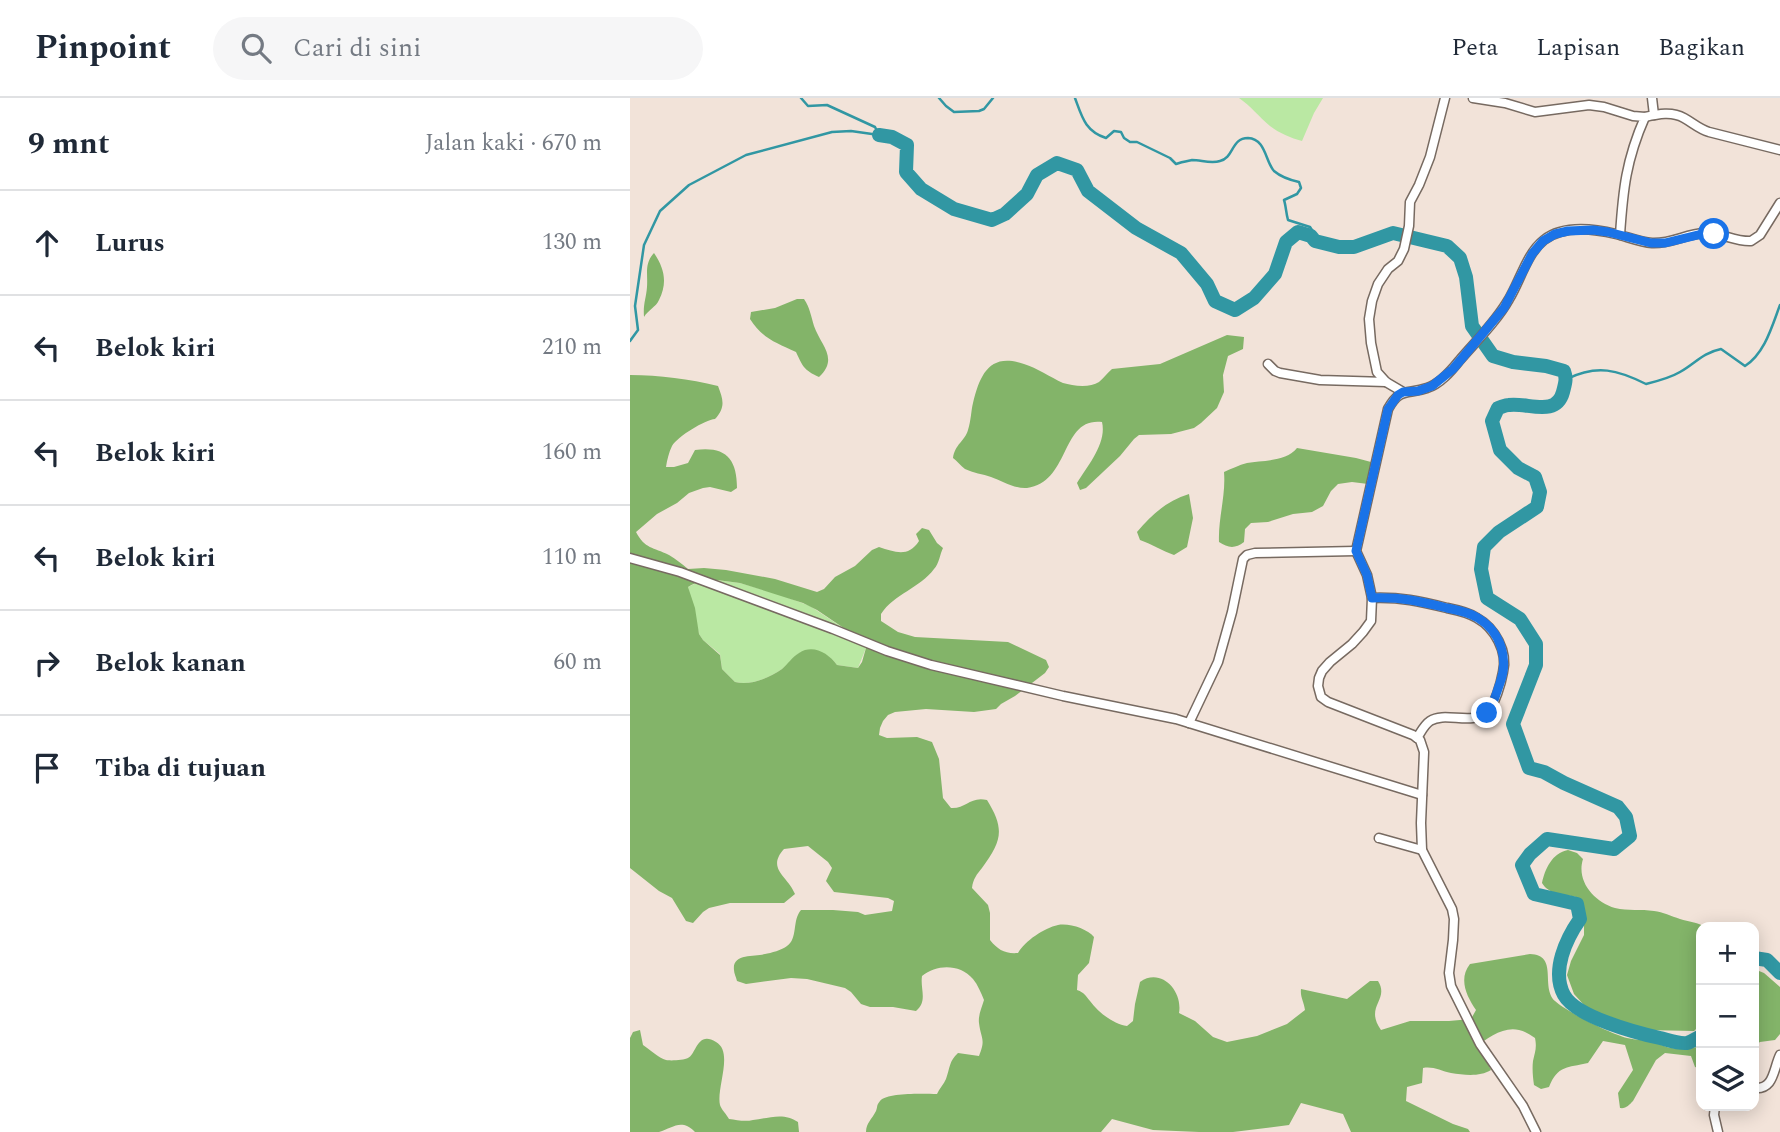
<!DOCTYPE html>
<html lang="id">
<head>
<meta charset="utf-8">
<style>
	body { margin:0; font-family:Spectral,serif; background:#f6f6f7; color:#1f2937 }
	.controls { position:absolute; right:21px; bottom:21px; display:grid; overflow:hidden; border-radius:14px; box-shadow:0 4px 18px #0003 }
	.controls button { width:63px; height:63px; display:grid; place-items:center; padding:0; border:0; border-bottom:2px solid #e0e1e3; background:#fff; color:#1f2937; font:35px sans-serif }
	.stop { position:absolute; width:21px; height:21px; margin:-16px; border:5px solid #1a73e8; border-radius:50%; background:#fff }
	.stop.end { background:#1a73e8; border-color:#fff; box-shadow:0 2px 7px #0008 }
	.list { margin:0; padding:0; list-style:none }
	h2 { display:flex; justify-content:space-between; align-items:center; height:91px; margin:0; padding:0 28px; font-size:30px }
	h2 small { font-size:23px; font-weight:400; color:#747a83 }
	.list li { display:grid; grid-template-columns:46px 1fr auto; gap:21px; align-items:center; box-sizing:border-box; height:105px; padding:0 28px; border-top:2px solid #e0e1e3 }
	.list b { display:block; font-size:26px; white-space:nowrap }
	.list em { font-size:23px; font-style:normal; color:#747a83 }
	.icon { flex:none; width:38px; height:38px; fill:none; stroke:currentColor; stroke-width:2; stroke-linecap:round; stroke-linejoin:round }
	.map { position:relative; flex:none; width:1150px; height:1034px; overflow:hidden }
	header { display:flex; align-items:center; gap:42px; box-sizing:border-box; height:98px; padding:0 35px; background:#fff; border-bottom:2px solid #e0e1e3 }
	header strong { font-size:33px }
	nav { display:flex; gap:38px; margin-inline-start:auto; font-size:24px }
	.search { width:490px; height:63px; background:#f6f6f7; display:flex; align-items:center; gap:18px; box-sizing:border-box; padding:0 24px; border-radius:38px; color:#747a83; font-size:26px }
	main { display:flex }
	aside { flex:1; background:#fff }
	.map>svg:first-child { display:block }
</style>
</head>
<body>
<header>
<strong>Pinpoint</strong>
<div class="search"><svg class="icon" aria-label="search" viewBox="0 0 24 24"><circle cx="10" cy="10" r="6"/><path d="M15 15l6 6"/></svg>Cari di sini</div>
<nav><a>Peta</a><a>Lapisan</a><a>Bagikan</a></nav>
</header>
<main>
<aside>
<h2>9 mnt<small>Jalan kaki · 670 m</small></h2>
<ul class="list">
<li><svg class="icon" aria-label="ahead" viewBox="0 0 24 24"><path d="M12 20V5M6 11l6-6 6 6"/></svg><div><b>Lurus</b></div><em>130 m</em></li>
<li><svg class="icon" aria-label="left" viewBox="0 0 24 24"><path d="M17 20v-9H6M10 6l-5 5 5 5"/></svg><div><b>Belok kiri</b></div><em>210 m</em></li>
<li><svg class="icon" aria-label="left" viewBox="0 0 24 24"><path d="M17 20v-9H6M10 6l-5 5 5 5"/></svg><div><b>Belok kiri</b></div><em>160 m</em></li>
<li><svg class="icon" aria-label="left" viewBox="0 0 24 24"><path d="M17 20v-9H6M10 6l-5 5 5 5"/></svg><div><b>Belok kiri</b></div><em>110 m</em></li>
<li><svg class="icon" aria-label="right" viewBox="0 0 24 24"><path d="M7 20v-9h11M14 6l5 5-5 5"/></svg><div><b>Belok kanan</b></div><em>60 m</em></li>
<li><svg class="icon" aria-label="arrive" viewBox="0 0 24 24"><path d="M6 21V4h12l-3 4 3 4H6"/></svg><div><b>Tiba di tujuan</b></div></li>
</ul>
</aside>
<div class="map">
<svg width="1150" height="1034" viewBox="0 0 1150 1034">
	<rect width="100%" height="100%" fill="#f2e3d9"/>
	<g fill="#bae8a3">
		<path d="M 609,0 L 693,0 L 684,15 L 672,43 C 661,40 649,35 640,28 C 629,19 621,8 609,0 Z"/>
		<path d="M 87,482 L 110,485 L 151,497 L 180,508 L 233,543 L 236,550 L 228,570 L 207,567 C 199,556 181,547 168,556 C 162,560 158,567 152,571 C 139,580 120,588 105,584 L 92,571 L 90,556 L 73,542 L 69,536 L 58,489 L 71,483 Z"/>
	</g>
	<g fill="#83b469" fill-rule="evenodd">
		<path d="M 24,155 C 34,170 38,184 29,202 C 26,209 18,212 14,219 C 13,206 16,201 17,189 C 18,175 14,166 24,155 Z"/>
		<path d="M 167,201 L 174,201 C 180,210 181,218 184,228 C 191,248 209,260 189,279 C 174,272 173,269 166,254 C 146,245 132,240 120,221 L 121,214 L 145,210 Z"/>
		<path d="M 597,237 L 614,239 L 613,251 L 598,258 L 593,277 L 594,294 L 587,310 L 571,325 L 564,330 L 541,336 L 509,337 L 504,341 L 490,358 L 456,390 L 450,392 L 447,385 C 458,367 477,345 472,324 C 430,319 441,384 397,390 C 385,391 372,383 361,379 C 353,376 343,375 335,371 C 331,368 327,363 323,360 C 325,346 335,343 338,332 C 341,323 341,313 343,305 C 350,276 360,254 394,266 C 407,270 420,279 433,285 C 443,288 460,290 469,284 C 474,280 477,275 482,271 L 530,266 Z"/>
		<path d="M 0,277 C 30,277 59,281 88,288 C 93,301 96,309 85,321 C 75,322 48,338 42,348 C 39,354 37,362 36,369 L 44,369 L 58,365 L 65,352 C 95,348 107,360 107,390 L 101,394 L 80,389 L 73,390 L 59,395 L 47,405 L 27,416 L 6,434 C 15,451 23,449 39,457 C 46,461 52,466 58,471 L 74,470 L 96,472 L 145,481 L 187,494 L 194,491 L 205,479 L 225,468 L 242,452 L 249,449 C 265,454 278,460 289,443 L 286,436 L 292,430 L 299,432 L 307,445 L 313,450 C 310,456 309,466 304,471 C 290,490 264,496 251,516 L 251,523 L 268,534 L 285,539 L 378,544 L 416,562 L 419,569 L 415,575 L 385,598 L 371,606 L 366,611 L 344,614 L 296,611 L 265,614 L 258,617 L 253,623 L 250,630 L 249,637 L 257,640 L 287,639 L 302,644 L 309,661 L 313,700 L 321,710 C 336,711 340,698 357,702 C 375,731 372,743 352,770 C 347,776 343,781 342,790 L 358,807 L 360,815 L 360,842 C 368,852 375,856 388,855 C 395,843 414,830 428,827 C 440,825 457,831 464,839 L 459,865 L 448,877 L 447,892 C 455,895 455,897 460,903 C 468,914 483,926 497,928 L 503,923 L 505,906 L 510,884 C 531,869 553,893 549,915 L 565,923 L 583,939 L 597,944 L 627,938 L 657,926 L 675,912 C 674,904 670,899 671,891 L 717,901 L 740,883 L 748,883 C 760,902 734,908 751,932 L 780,923 L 819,923 L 841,921 L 846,912 C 837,899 828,881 840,866 L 900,856 C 929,857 910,889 925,903 C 937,914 981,936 997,940 C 1006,942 1015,942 1024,944 C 1027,945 1030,947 1034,948 C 1043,952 1062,951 1071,948 L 1071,971 L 1065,969 L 1061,958 L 1035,955 L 1026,962 L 1003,1003 C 999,1007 996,1011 990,1010 L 988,995 L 1003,972 L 995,947 L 973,943 L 958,965 C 937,970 928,967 919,989 L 911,991 L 904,987 C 903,980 902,971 903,963 C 905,954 907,950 905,940 C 900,937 895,933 889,932 C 874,928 857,940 846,949 L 854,958 L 861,972 C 850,979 834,977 821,975 C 811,973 803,968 793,970 L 792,985 L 777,989 L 776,1003 L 823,1026 L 838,1031 L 840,1034 L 721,1034 L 713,1016 L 671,1005 L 659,1027 L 603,1034 L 569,1034 L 523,1032 L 482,1021 L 471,1034 L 236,1034 C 236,1025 242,1021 246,1013 C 248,1008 246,1008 250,1003 C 258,994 294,996 307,996 C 309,991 314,986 316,981 C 320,970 319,963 328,955 L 349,958 C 356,941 351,941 349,925 C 348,917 352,909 354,902 C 351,895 348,887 343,881 C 330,866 307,866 292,878 C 290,891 298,903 286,913 L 263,909 L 240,909 L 231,906 L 221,894 L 215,890 L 177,881 L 161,880 L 116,886 L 107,883 C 106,879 104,875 104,872 C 102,855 125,859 135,856 C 141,855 152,852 157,848 C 168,841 162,822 171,812 L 203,812 L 228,814 L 235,817 L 262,813 L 264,803 L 258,800 L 204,794 L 196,783 L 202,770 L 198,764 L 178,748 L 154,751 C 136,771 158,778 165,796 L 154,805 L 100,805 L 79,810 L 73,814 L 63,825 L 56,823 L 42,800 L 29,793 L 0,770 ZM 87,482 L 110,485 L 173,505 L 187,512 L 233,543 L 236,550 L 232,564 L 228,570 L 207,567 C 198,555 183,546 169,555 C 162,559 158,566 152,571 C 139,580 120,588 105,584 L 92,571 L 90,557 L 73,542 L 69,536 L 65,510 L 58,489 C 67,483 76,482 87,482 Z"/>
		<path d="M 667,350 L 726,360 L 741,364 L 742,378 L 738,386 L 722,384 L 708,386 L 701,393 L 693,408 L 682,414 L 663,416 L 638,424 L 621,425 L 615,431 L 614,444 C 605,451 598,450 589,444 C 588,420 596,398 594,374 C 601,371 609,367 617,365 C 632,362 656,364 667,350 Z"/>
		<path d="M 559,396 L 563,420 L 557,449 L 544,457 C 532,453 522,446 510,442 L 507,434 C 522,416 537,403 559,396 Z"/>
		<path d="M 938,752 L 947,755 L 953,761 C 946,783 964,804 985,810 C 998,813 1011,811 1024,813 C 1033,814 1041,818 1050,821 C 1059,824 1067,824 1075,829 L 1071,829 L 1071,926 L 1064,933 L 1015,932 L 981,922 L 966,916 L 954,907 L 944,896 L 937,877 L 941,863 L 954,837 L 954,811 L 946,799 C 934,796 919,797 912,785 C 915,771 922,755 938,752 Z"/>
		<polygon points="1124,871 1134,875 1150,889 1150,936 1145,942 1130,944 1124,948"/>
		<path d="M 10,932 L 13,947 C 19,951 29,960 36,962 C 41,963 54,962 58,960 C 66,957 67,932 86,944 C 104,954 86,990 90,1007 C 91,1011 97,1017 99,1021 C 107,1022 115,1024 123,1022 C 139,1020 154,1014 168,1024 L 169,1034 L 65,1034 C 51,1020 43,1030 29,1034 C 21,1034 9,1034 0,1034 L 0,940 L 3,934 Z"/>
	</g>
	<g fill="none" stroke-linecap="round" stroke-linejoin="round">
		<g stroke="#3197a3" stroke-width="2.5">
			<polyline points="171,0 178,8 197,7 245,29 249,37"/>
			<polyline points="309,0 316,8 324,14 349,13 354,11 363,0"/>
			<path d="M 445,0 C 452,19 455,33 476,40 L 484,33 L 491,34 L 494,40 L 500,44 L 507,44 L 540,60 L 546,66 C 551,64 557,63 562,62 C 571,62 581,66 590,63 C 604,60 601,40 618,40 C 636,41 635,63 644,73 C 651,79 660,82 669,84 L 671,90 L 667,96 L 654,102 C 656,108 656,115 658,122 L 680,129 L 684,135 L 685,143"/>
			<polyline points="0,243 8,232 5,208 14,147 30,113 59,87 116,57 202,34 221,33 249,37"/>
			<path d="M 937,281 C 967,266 988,272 1016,286 C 1028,283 1040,280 1050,274 C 1066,265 1072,255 1091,251 L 1115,268 C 1135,255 1142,228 1150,207"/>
		</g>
		<g stroke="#3197a3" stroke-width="14">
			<path d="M 249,37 L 262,39 L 277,47 L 276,74 L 291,91 L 324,111 L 362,122 L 375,116 L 397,96 L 407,77 L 427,65 L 447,72 L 458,93 L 506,130 L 551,155 L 577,186 L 585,203 L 605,212 L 624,200 L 645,176 L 656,144 L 668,134 L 681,138 L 685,143 L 709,149 L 724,149 L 763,135 L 817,148 L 830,160 L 836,179 L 842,228 L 863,258 L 883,264 L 916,268 L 934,273 C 937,281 935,286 933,294 C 926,320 897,304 879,307 C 875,307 872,309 868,310 L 862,323 L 870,352 L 888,370 L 905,379 L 910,394 L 907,409 L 869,434 L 854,449 L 851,471 L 857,500 L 890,521 L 906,546 L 906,567 L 883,626 L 899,670 L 914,674 L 934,685 L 988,709 L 996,719 L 1000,738 L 984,751 L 917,741 L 900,756 L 892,767 L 904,796 L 947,806 L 950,821 C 936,841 921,873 934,897 C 946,919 1007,935 1030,940 C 1038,942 1049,946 1057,945 C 1061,944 1067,940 1071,938"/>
			<polyline points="1124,860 1137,862 1150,875"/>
		</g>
		<defs>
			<g id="street">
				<path d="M 843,0 L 875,5 L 905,14 L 959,7 L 974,9 L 1003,18 L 1015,19 C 996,62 993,92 990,137"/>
				<polyline points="1022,0 1024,17"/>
				<path d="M 1015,19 C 1028,16 1042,13 1054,20 C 1063,25 1069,31 1079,34 L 1150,52"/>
				<polyline points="638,266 645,273 650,275 690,282 756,284"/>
				<polyline points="773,294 756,284 747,274 741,245 739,221 742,203 748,186 758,171 768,163 774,151 779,128 780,104 789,87 800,59 815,0"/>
				<polyline points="0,460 50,474 203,531 257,553 301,567 433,598 546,621 792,697"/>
				<path d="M 742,500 C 771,499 789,503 817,510 C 827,512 838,514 847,520 C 865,530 878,554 873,574 C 871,585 865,607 857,614 C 842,628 815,613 800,623 C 794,627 791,634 787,640"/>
				<polyline points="559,625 588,564 602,514 613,461 617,457 625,455 726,453"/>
				<polyline points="749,740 792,752"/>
				<path d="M 1124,990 C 1144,992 1143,972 1150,957"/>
				<polyline points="1085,1008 1084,1017 1088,1034"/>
				<path d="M 906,1034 L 893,1008 L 850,946 L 821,888 L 819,875 L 823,842 L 824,821 L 822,811 L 792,752 L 791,725 L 794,654 L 790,642 L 783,637 L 698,604 L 691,599 L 688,588 L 689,580 L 692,573 L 700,564 L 722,546 L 733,534 L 741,523 L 742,500 L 737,477 L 726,453 L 758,311 C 770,289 777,297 797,290 C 810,286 821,273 829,263 C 846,243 866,224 879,201 C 890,183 897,155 914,142 C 933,127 965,131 986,136 C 998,139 1010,144 1022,145 C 1041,146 1056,136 1074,135 C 1090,134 1105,144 1121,143 L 1130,137 L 1150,105"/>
			</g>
		</defs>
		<use href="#street" stroke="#776a61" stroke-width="11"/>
		<use href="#street" stroke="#fff" stroke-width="8"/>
	</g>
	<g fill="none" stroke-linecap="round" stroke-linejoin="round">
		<path stroke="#1a73e8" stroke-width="9" d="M 857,615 C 864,606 866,596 870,585 C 879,561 871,534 848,520 C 839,514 827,512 817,510 C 789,503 772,499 742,500 L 737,477 L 726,453 L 758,311 L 768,297 L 773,294 L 788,293 L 802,288 L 823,271 L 874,210 L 902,156 L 913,143 L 925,136 L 938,133 L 963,132 L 978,134 L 1021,145 L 1035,145 L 1076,135 L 1084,136"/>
	</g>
</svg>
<div class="controls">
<button>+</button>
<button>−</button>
<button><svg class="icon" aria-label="layers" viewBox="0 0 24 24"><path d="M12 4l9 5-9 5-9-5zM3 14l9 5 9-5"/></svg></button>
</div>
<div class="stop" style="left:1084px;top:136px"></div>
<div class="stop end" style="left:857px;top:615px"></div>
</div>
</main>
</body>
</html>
